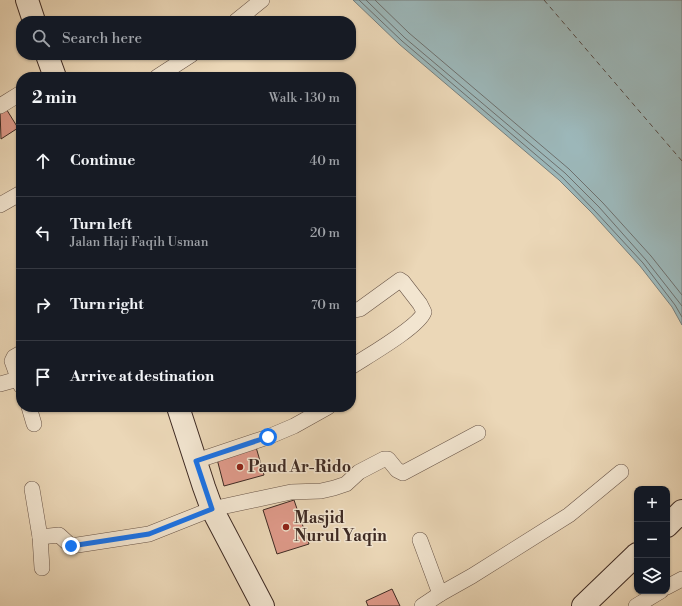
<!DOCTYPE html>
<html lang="en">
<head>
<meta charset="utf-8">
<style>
	body { margin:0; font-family:"Libre Bodoni",serif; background:#20242c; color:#f1f3f6 }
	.controls { position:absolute; right:12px; bottom:12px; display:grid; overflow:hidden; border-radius:8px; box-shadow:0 1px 3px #0004 }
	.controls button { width:36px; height:36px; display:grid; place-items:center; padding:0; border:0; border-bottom:1px solid #363941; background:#171b24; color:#f1f3f6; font:20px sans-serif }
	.stop { position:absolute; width:12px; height:12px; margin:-9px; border:3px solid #1a73e8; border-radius:50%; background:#fff }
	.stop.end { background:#1a73e8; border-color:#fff; box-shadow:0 1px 4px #0008 }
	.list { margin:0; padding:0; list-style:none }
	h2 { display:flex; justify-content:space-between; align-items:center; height:52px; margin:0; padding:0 16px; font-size:17px }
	h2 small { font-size:13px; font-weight:400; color:#9ea1a6 }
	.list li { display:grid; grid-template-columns:26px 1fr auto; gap:12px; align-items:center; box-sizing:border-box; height:72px; padding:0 16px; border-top:1px solid #363941 }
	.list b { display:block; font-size:15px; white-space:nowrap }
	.list p { margin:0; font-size:13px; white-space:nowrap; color:#9ea1a6 }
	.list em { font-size:13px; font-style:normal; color:#9ea1a6 }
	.icon { flex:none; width:22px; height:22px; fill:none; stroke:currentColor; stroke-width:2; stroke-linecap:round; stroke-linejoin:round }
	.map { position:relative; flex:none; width:682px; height:606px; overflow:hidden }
	.search { position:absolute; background:#171b24; box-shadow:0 1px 3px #0004; left:16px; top:16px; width:340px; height:44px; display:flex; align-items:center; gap:10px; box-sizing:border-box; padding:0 14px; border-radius:16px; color:#9ea1a6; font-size:15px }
	.panel { position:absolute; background:#171b24; box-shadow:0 1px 3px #0004; left:16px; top:72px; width:340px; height:340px; border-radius:16px }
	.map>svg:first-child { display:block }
</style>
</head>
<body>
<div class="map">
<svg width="682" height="606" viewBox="0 0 682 606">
	<rect width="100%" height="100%" fill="#ebd7b7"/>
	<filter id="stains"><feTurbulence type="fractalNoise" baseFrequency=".005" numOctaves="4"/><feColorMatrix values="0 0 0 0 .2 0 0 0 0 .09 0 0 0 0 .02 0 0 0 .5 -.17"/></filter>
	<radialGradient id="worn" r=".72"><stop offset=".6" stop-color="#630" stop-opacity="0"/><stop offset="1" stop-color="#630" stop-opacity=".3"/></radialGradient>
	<polygon fill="#9cb7b9" stroke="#767f7d" points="353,0 682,0 682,325 672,307 640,266 592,213 559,180 399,44"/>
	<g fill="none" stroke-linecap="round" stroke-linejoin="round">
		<g stroke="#6d706e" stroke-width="1">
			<polyline points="359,0 402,41 562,177 595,211 643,263 675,305 682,317"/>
			<polyline points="366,0 405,38 565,173 599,207 646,260 682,306"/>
			<polyline points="375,0 409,33 569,169 603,203 651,256 682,295"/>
		</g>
		<polyline stroke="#564d48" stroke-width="1" stroke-dasharray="5 4" stroke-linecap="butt" points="544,0 682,161"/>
	</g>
	<g fill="#df9a8a" stroke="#3e2a23">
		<polygon points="5,107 18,128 1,139 0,110"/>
		<polygon points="256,447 264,475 224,486 217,459"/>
		<polygon points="294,500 309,544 277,554 263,510"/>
		<polygon points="392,589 400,606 368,606 366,601"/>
	</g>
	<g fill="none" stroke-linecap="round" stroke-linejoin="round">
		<defs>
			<g id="street">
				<polyline points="236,21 262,0"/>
				<polyline points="157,77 191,55"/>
				<polyline points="0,106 21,93"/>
				<polyline points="0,205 21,193"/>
				<path d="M 351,309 L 355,310 L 360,309 L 400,280 L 403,282 L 420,304 L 424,312 C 419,327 366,357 351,367"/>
				<polyline points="21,353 14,357 12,361 21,386"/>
				<polyline points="0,384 18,379"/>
				<polyline points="29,407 34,424"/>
				<polyline points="196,461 268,437 294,426 328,407"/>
				<polyline points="32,489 40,537 42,568"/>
				<polyline points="40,537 59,535 71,546 149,534 212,509 291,492 321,491 334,488 346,484 359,472 384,459 388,459 397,470 403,473 478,433"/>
				<polyline points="420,540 440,594"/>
				<polyline points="667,587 682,579"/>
				<polyline points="422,606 440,594 472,576 569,515 621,472"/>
				<polyline points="636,606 661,591"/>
			</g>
			<g id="secondary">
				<polyline points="27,0 34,21"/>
				<polyline points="47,55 55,77"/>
				<polyline points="178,407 204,487 212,509 263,606"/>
				<polyline points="667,526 682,511"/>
				<polyline points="583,606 637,554"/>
			</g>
		</defs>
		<use href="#street" stroke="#695548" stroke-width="16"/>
		<use href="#secondary" stroke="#3e2a23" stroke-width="24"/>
		<use href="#street" stroke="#f2e5d0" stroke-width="15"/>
		<use href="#secondary" stroke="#f2e5d0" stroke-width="22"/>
	</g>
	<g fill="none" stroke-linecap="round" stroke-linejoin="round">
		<polyline stroke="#1a73e8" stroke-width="5" points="71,546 149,534 212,509 196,461 268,437"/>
	</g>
	<g fill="#8f2418" stroke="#f2e5d0" stroke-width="1.5">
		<circle cx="240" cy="467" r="4"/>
		<circle cx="286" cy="527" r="4"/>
	</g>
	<g text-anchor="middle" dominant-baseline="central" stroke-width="3" stroke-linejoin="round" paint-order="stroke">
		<g font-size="16" font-weight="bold" fill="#3e2a23" stroke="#f2e5d0" text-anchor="start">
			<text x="248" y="467">Paud Ar-Rido</text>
			<text x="294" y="518">Masjid<tspan x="294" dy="18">Nurul Yaqin</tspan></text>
		</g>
	</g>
	<rect width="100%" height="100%" filter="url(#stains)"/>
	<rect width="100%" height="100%" fill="url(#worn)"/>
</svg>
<div class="controls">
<button>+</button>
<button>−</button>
<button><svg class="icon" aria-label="layers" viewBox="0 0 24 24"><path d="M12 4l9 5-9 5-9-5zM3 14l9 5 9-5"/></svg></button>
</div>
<div class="stop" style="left:268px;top:437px"></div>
<div class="stop end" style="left:71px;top:546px"></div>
<div class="search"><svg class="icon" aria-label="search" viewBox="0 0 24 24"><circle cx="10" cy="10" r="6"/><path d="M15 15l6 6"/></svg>Search here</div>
<section class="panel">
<h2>2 min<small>Walk · 130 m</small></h2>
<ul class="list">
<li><svg class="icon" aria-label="ahead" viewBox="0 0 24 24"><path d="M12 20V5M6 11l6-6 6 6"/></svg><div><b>Continue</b></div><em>40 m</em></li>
<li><svg class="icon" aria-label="left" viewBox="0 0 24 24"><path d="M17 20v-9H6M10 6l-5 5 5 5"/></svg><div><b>Turn left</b><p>Jalan Haji Faqih Usman</p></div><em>20 m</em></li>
<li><svg class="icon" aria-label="right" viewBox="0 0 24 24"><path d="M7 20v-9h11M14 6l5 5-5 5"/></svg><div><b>Turn right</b></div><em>70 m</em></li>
<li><svg class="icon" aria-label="arrive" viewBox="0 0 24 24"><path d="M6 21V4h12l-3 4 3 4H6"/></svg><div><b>Arrive at destination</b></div></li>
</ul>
</section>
</div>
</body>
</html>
